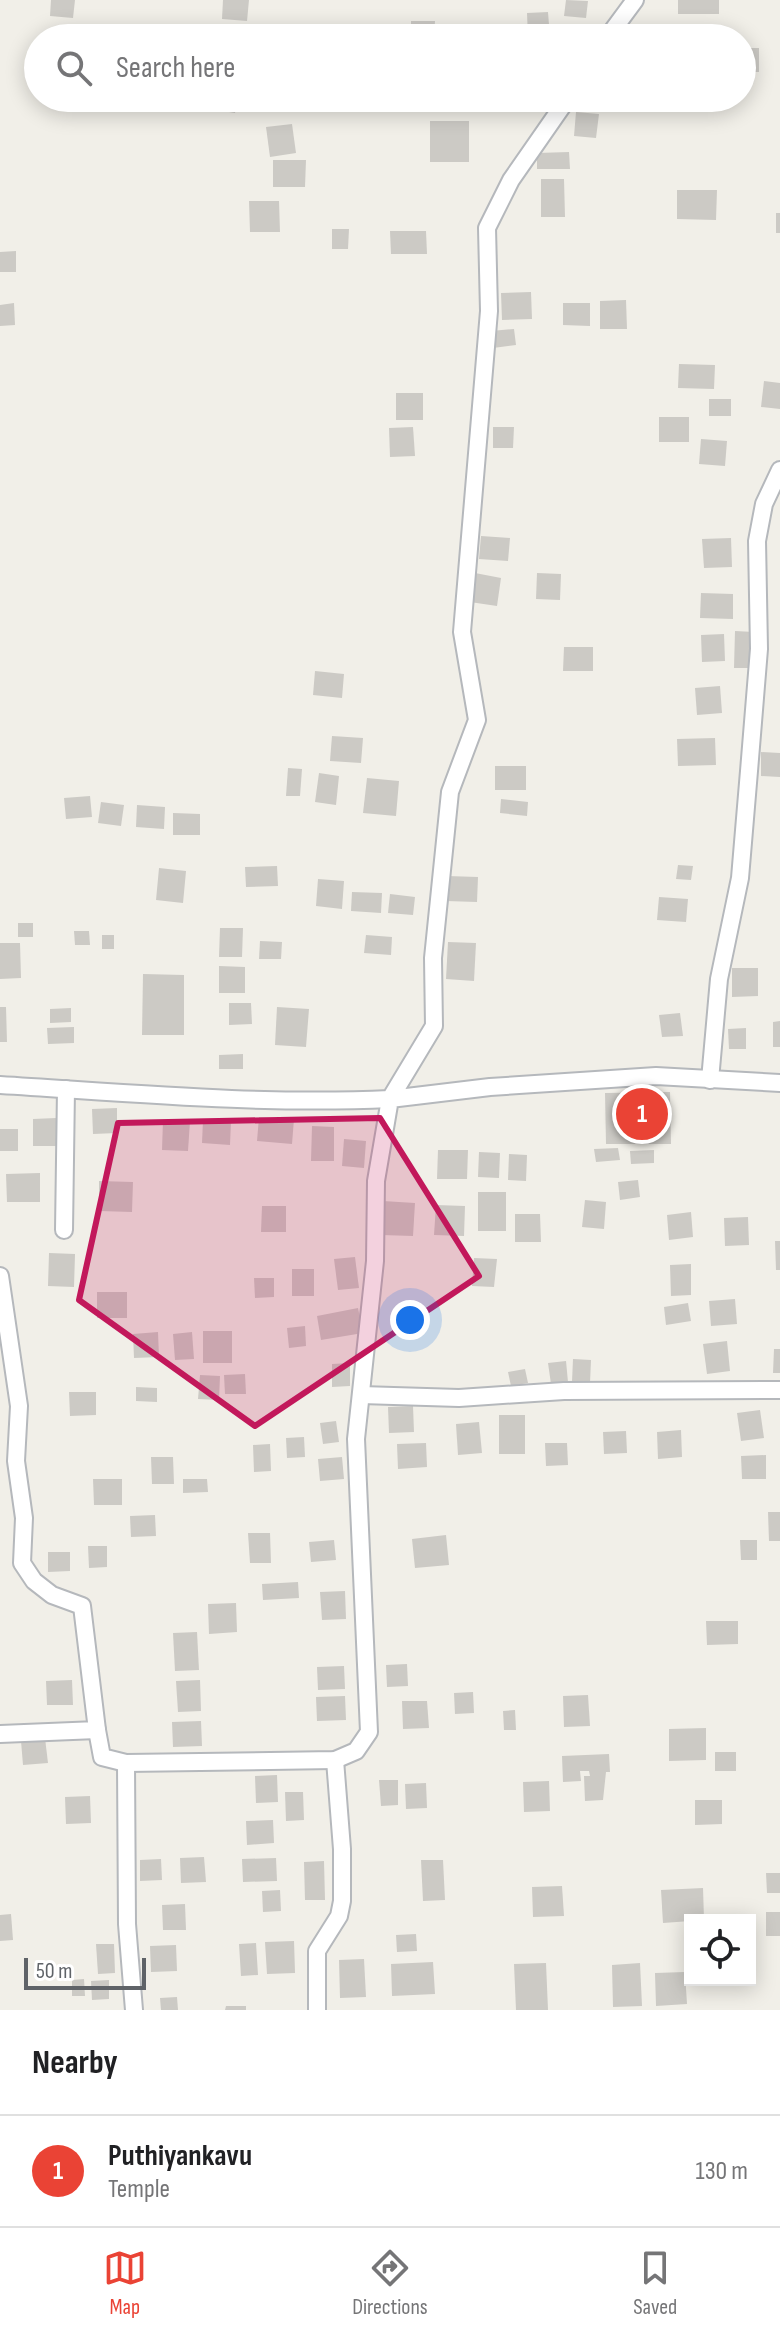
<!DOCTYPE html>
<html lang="en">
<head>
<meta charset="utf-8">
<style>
	body { margin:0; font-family:"Sofia Sans Condensed",sans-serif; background:#f6f6f6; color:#202124 }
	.controls { position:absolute; right:24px; bottom:24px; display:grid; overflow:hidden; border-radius:0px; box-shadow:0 4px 20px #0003 }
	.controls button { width:72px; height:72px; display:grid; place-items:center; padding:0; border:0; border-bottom:2px solid #e0e0e0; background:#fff; color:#202124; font:40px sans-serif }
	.scale { position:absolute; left:24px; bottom:20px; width:122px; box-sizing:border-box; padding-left:8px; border:4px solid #5f6368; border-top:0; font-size:22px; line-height:28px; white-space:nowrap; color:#5f6368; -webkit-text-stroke:6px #fff; paint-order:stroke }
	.you { position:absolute; left:410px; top:1320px; width:28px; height:28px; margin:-20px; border:6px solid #fff; border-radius:50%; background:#1a73e8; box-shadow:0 0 0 12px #1a73e833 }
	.badge { display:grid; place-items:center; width:52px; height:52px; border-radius:50%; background:#ea4335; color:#fff; font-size:26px; font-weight:700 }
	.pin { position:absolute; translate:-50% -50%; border:4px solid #fff; box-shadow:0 2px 8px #0006 }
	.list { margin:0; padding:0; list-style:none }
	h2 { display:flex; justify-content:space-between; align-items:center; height:104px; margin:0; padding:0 32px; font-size:34px }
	h2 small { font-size:26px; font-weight:400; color:#757577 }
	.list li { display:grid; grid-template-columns:52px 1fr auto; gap:24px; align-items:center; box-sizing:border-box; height:112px; padding:0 32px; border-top:2px solid #e0e0e0 }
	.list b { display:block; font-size:30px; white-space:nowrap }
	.list p { margin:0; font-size:26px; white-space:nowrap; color:#757577 }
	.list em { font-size:26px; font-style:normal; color:#757577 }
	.icon { flex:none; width:44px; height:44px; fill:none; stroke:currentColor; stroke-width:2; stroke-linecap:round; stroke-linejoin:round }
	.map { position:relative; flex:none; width:780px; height:2010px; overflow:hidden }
	.search { position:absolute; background:#fff; box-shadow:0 4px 20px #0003; left:24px; right:24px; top:24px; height:88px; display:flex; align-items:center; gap:20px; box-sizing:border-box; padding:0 28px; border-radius:44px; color:#757577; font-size:30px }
	.sheet { height:216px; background:#fff }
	nav { display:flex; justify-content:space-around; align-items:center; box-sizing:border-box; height:112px; border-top:2px solid #e0e0e0; background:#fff; font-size:22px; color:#757577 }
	nav a { display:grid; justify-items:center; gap:4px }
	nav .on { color:#ea4335 }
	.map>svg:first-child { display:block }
</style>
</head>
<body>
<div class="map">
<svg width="780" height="2010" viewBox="0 0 780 2010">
	<rect width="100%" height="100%" fill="#f1efe8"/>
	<g fill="#cccac5">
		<polygon points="51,0 75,0 73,18 50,16"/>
		<polygon points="223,0 249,0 247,21 222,19"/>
		<polygon points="566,0 588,1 586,18 564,16"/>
		<rect x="678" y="0" width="41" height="14"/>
		<polygon points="548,12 550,38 528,38 527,13"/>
		<polygon points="411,21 435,21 434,38 411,38"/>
		<rect x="742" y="48" width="17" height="24"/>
		<polygon points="207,98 238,98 235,113 205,108"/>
		<polygon points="576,112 599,114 596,138 574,136"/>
		<rect x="430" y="121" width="39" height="41"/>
		<polygon points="292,124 296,153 270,157 266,127"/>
		<polygon points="569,152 570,169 537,169 537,153"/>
		<polygon points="273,160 306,160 305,187 273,187"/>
		<polygon points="541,179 564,179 565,217 541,217"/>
		<polygon points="677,190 717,190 716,220 677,219"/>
		<polygon points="249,201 279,201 280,232 250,232"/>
		<rect x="776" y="213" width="4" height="20"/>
		<polygon points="332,229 349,229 348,249 332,249"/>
		<polygon points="390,231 426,231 427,254 391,254"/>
		<polygon points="16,251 16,272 0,272 0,252"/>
		<polygon points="531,292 532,319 502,320 501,293"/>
		<polygon points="626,300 627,329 600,329 600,301"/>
		<polygon points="14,303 15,325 0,326 0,305"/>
		<polygon points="563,303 590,303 590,326 563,325"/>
		<polygon points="514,329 516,345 493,348 491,331"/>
		<polygon points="679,364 715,365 714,389 678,388"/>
		<polygon points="764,381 780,383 780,409 761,407"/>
		<rect x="396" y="393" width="27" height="27"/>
		<rect x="709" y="399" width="22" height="17"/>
		<rect x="659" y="417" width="30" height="25"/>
		<polygon points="413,427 415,456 390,457 389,428"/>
		<polygon points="493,427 514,427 513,448 493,448"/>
		<polygon points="701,439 727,441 725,466 699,464"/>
		<polygon points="481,536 510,538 508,561 479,559"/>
		<polygon points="731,538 732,567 704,568 702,539"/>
		<polygon points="475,573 501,578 497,606 470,602"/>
		<polygon points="537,573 561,574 560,600 536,599"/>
		<polygon points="701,593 733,594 733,619 700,618"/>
		<polygon points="735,631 754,632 752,668 734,668"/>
		<polygon points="724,634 725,661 702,662 701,635"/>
		<polygon points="564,647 593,647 593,671 563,671"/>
		<polygon points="315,671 344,674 342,698 313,695"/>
		<polygon points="720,686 722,713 697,715 695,688"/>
		<polygon points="332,736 363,738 361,763 330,761"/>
		<polygon points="715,738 716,765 678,766 677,739"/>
		<polygon points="761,752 780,753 780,777 761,776"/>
		<rect x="495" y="766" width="31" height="24"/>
		<polygon points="288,768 302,769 300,796 286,796"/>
		<polygon points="319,773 339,776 336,805 315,802"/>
		<polygon points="367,778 399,781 396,816 363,813"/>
		<polygon points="90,796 92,817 66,819 64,798"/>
		<polygon points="501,799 528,802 527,816 500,813"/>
		<polygon points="101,802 124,805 121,826 98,823"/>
		<polygon points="137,805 165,807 164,829 136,827"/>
		<polygon points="173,813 200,814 200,835 173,835"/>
		<polygon points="678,865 693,866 691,880 676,879"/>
		<polygon points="277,866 278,886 246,887 245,867"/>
		<polygon points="159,868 186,871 183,903 156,900"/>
		<polygon points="447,876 478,877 477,902 446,901"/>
		<polygon points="318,879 344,881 342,909 316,906"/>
		<polygon points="352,892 382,893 381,913 351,911"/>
		<polygon points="390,894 415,897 413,915 388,913"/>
		<polygon points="659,897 688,899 686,922 657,920"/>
		<rect x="18" y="923" width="15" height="14"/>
		<polygon points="220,928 243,928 242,957 219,957"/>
		<polygon points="74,931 89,931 90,945 75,945"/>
		<rect x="102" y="935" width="12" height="14"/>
		<polygon points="366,935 392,937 391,955 364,953"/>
		<polygon points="260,941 282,942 281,959 259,959"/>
		<polygon points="448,942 476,943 474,981 446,979"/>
		<polygon points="0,943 20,943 21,978 0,979"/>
		<polygon points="219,966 245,967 245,993 219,993"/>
		<polygon points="732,968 758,968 758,996 732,997"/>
		<polygon points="143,974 184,975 184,1035 142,1035"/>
		<polygon points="229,1003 251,1003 252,1024 229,1025"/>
		<polygon points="0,1007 6,1007 7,1042 0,1042"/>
		<polygon points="277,1007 309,1009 306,1047 275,1045"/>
		<polygon points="71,1008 71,1022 50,1023 50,1009"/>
		<polygon points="680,1013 683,1036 662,1037 659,1015"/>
		<polygon points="780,1021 780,1047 773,1047 773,1022"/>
		<polygon points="74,1027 74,1043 48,1044 47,1028"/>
		<polygon points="746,1028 746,1049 729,1049 728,1029"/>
		<polygon points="243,1054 243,1069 219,1069 219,1055"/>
		<polygon points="670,1092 671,1144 606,1144 605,1093"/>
		<polygon points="117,1108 117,1133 93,1134 92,1109"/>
		<polygon points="259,1117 294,1119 292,1144 257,1141"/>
		<polygon points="56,1118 57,1146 33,1146 33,1119"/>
		<polygon points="163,1120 190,1121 188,1151 162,1150"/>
		<polygon points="203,1120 231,1121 230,1145 202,1143"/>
		<polygon points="312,1126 334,1127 334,1161 311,1161"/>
		<rect x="0" y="1129" width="18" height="22"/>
		<polygon points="344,1139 366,1141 364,1168 342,1166"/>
		<polygon points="618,1148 620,1160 596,1162 594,1149"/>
		<polygon points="438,1150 468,1150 467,1179 437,1179"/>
		<polygon points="654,1150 654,1163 631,1164 630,1151"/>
		<polygon points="479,1152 500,1153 499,1178 478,1177"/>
		<polygon points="509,1154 527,1155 526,1181 508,1180"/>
		<polygon points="40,1173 40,1202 7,1202 6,1174"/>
		<polygon points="638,1180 640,1197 620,1200 618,1182"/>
		<polygon points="99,1181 133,1182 132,1212 99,1211"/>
		<rect x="478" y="1192" width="28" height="39"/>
		<polygon points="585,1200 606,1202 604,1229 582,1227"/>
		<polygon points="383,1201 415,1203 413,1236 381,1235"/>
		<polygon points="436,1205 465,1206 464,1236 434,1235"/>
		<polygon points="262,1206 286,1206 286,1232 261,1232"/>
		<polygon points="691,1212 693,1237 669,1240 667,1215"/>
		<polygon points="515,1214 540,1214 541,1242 515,1242"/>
		<polygon points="748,1217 749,1245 725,1246 724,1218"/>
		<polygon points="775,1241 780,1241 780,1270 776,1270"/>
		<polygon points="49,1253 75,1254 74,1287 48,1286"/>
		<polygon points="355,1257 359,1288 338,1290 334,1259"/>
		<polygon points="474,1258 497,1259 494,1287 472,1286"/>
		<polygon points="691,1264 691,1295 671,1296 670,1265"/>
		<rect x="292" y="1269" width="22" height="27"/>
		<polygon points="254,1278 274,1278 274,1297 255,1298"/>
		<rect x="97" y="1292" width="30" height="26"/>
		<polygon points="735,1299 737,1324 711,1326 709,1301"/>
		<polygon points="688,1303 691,1321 666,1325 664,1307"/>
		<polygon points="358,1308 363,1333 321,1340 317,1316"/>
		<polygon points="305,1326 306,1346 289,1348 287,1328"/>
		<rect x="203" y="1331" width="29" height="32"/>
		<polygon points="158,1332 159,1357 134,1358 133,1334"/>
		<polygon points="192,1332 194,1359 175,1360 173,1334"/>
		<polygon points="727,1341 730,1371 707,1374 703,1344"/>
		<polygon points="774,1349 780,1349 780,1373 773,1373"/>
		<polygon points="573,1359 591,1360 590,1383 572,1382"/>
		<polygon points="566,1361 568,1382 551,1384 548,1363"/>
		<polygon points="350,1363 350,1386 332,1387 332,1364"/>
		<polygon points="525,1369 528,1383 511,1386 508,1372"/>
		<polygon points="245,1374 246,1394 225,1394 224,1375"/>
		<polygon points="200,1375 220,1376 219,1400 198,1399"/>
		<polygon points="136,1387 157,1388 157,1402 136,1401"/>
		<polygon points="69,1392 96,1392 96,1415 70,1416"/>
		<polygon points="413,1406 414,1432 389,1433 388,1407"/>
		<polygon points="760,1410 764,1438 741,1441 737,1413"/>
		<rect x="499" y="1415" width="26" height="39"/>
		<polygon points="336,1421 339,1442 323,1444 320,1423"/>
		<polygon points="479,1422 482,1453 458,1455 456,1424"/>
		<polygon points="681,1430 682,1457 658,1459 657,1432"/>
		<polygon points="626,1431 627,1453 604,1454 603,1432"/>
		<polygon points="304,1437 305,1457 287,1458 286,1438"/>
		<polygon points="426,1443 427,1467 398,1469 397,1444"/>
		<polygon points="545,1443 567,1443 568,1465 546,1466"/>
		<polygon points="270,1444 271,1471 254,1472 253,1445"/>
		<polygon points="766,1455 766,1479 742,1479 741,1456"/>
		<polygon points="151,1457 173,1457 174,1484 152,1484"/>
		<polygon points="342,1457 344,1479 320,1481 318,1459"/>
		<polygon points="93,1479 122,1479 122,1505 94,1505"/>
		<polygon points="183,1479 207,1479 208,1492 183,1493"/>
		<polygon points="768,1512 780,1512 780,1541 769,1541"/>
		<polygon points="155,1515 156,1536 131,1537 130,1516"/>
		<polygon points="248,1533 270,1533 271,1563 250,1563"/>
		<polygon points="446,1535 449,1565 415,1568 412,1539"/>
		<polygon points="334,1540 336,1560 311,1562 309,1542"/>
		<polygon points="740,1540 757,1540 757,1560 741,1560"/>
		<polygon points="88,1546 107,1546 107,1567 89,1568"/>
		<polygon points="48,1552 70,1552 70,1571 48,1572"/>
		<polygon points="298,1582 299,1598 263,1600 262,1584"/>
		<polygon points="345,1591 346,1619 322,1620 320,1592"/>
		<polygon points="236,1603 237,1632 209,1634 208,1604"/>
		<polygon points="706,1621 738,1621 738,1644 707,1645"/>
		<polygon points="197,1632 199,1670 175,1671 173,1633"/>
		<polygon points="407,1664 408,1686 387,1687 386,1665"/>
		<polygon points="344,1666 345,1689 318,1690 317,1667"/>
		<polygon points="72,1680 73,1705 47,1705 46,1681"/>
		<polygon points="200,1680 201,1711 178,1712 176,1681"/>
		<polygon points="473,1692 474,1713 455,1714 454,1693"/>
		<polygon points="588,1695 590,1726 564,1727 563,1696"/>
		<polygon points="345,1696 346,1720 317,1721 316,1697"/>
		<polygon points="402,1701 427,1701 429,1728 403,1729"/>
		<polygon points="515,1710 516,1730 504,1730 503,1711"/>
		<polygon points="201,1721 202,1746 173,1747 172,1722"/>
		<polygon points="706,1728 706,1760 669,1761 669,1729"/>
		<polygon points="45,1738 48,1763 23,1765 21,1741"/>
		<rect x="715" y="1752" width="21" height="19"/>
		<polygon points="609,1754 610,1772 606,1772 603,1800 585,1801 584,1776 590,1776 589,1771 580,1771 581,1781 563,1782 562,1756"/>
		<polygon points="277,1775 278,1802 256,1803 255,1776"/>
		<polygon points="379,1780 398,1780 398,1805 381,1806"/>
		<polygon points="549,1781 550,1811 524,1812 523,1782"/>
		<polygon points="426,1783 427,1808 406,1809 405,1784"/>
		<polygon points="285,1792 303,1792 304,1820 286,1821"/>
		<polygon points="90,1796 91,1823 66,1824 65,1797"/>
		<polygon points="695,1800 722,1800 722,1824 695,1825"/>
		<polygon points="273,1820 274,1843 247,1845 246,1821"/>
		<polygon points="204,1857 206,1882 181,1883 180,1858"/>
		<polygon points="276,1858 277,1881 243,1882 242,1859"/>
		<polygon points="161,1859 162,1880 140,1881 140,1860"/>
		<polygon points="421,1860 443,1860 445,1900 423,1901"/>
		<polygon points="324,1861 325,1900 305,1900 304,1862"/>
		<polygon points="766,1873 780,1873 780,1893 767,1893"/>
		<polygon points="562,1886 564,1916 533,1917 532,1887"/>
		<polygon points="703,1888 704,1920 663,1923 661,1890"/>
		<polygon points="280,1890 281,1911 263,1912 262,1891"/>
		<polygon points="185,1904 186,1930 163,1930 162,1905"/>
		<rect x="766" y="1912" width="14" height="24"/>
		<polygon points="11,1914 13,1940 0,1941 0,1915"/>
		<polygon points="416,1934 417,1951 397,1952 396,1935"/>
		<polygon points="294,1941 295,1973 267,1974 265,1942"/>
		<polygon points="256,1943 258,1975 241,1976 239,1944"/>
		<polygon points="96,1944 114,1944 115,1973 98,1974"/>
		<polygon points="176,1945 177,1971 151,1972 150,1946"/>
		<polygon points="364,1959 366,1997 340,1998 339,1960"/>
		<polygon points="433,1962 435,1994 392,1996 391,1964"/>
		<polygon points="546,1963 548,2010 516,2010 514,1964"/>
		<polygon points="640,1963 642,2006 613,2007 612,1965"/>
		<polygon points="685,1972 687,2004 656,2006 655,1973"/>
		<polygon points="84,1979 85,1996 72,1996 72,1980"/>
		<polygon points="109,1980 109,1999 92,2000 91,1981"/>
		<polygon points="177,1997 178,2010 161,2010 160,1998"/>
		<polygon points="226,2006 246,2006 246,2010 225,2010"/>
	</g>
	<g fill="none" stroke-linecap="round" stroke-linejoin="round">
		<defs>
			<g id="minor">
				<polyline points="607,38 635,0"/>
				<polyline points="710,1080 719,979 740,878 749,771 759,649 757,541 764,504 780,470"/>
				<path d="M 0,1085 C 131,1093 259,1105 390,1099 L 434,1026 L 433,958 L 450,792 L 477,720 L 462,632 L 489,311 L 487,228 L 511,180 L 568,98"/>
				<polyline points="64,1230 66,1089"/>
				<polyline points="0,1276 19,1406 16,1461 24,1518 22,1563 34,1581 52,1595 82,1606 97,1730 0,1734"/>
				<polyline points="361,1395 459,1398 564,1391 780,1390"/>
				<polyline points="97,1730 102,1757 126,1763 335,1760 356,1751 369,1732 356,1439 375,1261 376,1181 390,1099 490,1087 656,1076 780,1083"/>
				<polyline points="126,1763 127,1924 134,2010"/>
				<polyline points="317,2010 317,1951 339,1916 342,1901 342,1849 335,1760"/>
			</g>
		</defs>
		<use href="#minor" stroke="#b5b8bc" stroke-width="20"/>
		<use href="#minor" stroke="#fff" stroke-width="16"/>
	</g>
	<path fill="#c2185b" fill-opacity="0.2" stroke="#c2185b" stroke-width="6" stroke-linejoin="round" d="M 380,1118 L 479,1276 L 255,1426 L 79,1300 L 118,1123 Z"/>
</svg>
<div class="controls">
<button><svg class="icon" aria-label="locate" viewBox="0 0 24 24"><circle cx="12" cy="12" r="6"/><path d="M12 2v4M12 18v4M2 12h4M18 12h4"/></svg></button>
</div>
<div class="scale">50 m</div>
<div class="you"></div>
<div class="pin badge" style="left:642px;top:1114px">1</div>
<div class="search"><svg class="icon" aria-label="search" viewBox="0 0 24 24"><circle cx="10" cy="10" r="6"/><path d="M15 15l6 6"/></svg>Search here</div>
</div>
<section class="sheet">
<h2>Nearby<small></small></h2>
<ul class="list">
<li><span class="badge">1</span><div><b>Puthiyankavu</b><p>Temple</p></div><em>130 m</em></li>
</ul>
</section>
<nav>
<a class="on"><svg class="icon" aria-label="map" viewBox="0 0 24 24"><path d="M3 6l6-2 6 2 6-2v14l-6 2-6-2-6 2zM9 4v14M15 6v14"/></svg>Map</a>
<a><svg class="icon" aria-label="directions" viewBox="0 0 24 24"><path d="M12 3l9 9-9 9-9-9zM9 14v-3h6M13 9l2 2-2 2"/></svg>Directions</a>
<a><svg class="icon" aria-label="saved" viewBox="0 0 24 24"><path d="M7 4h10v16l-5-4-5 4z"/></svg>Saved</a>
</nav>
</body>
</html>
